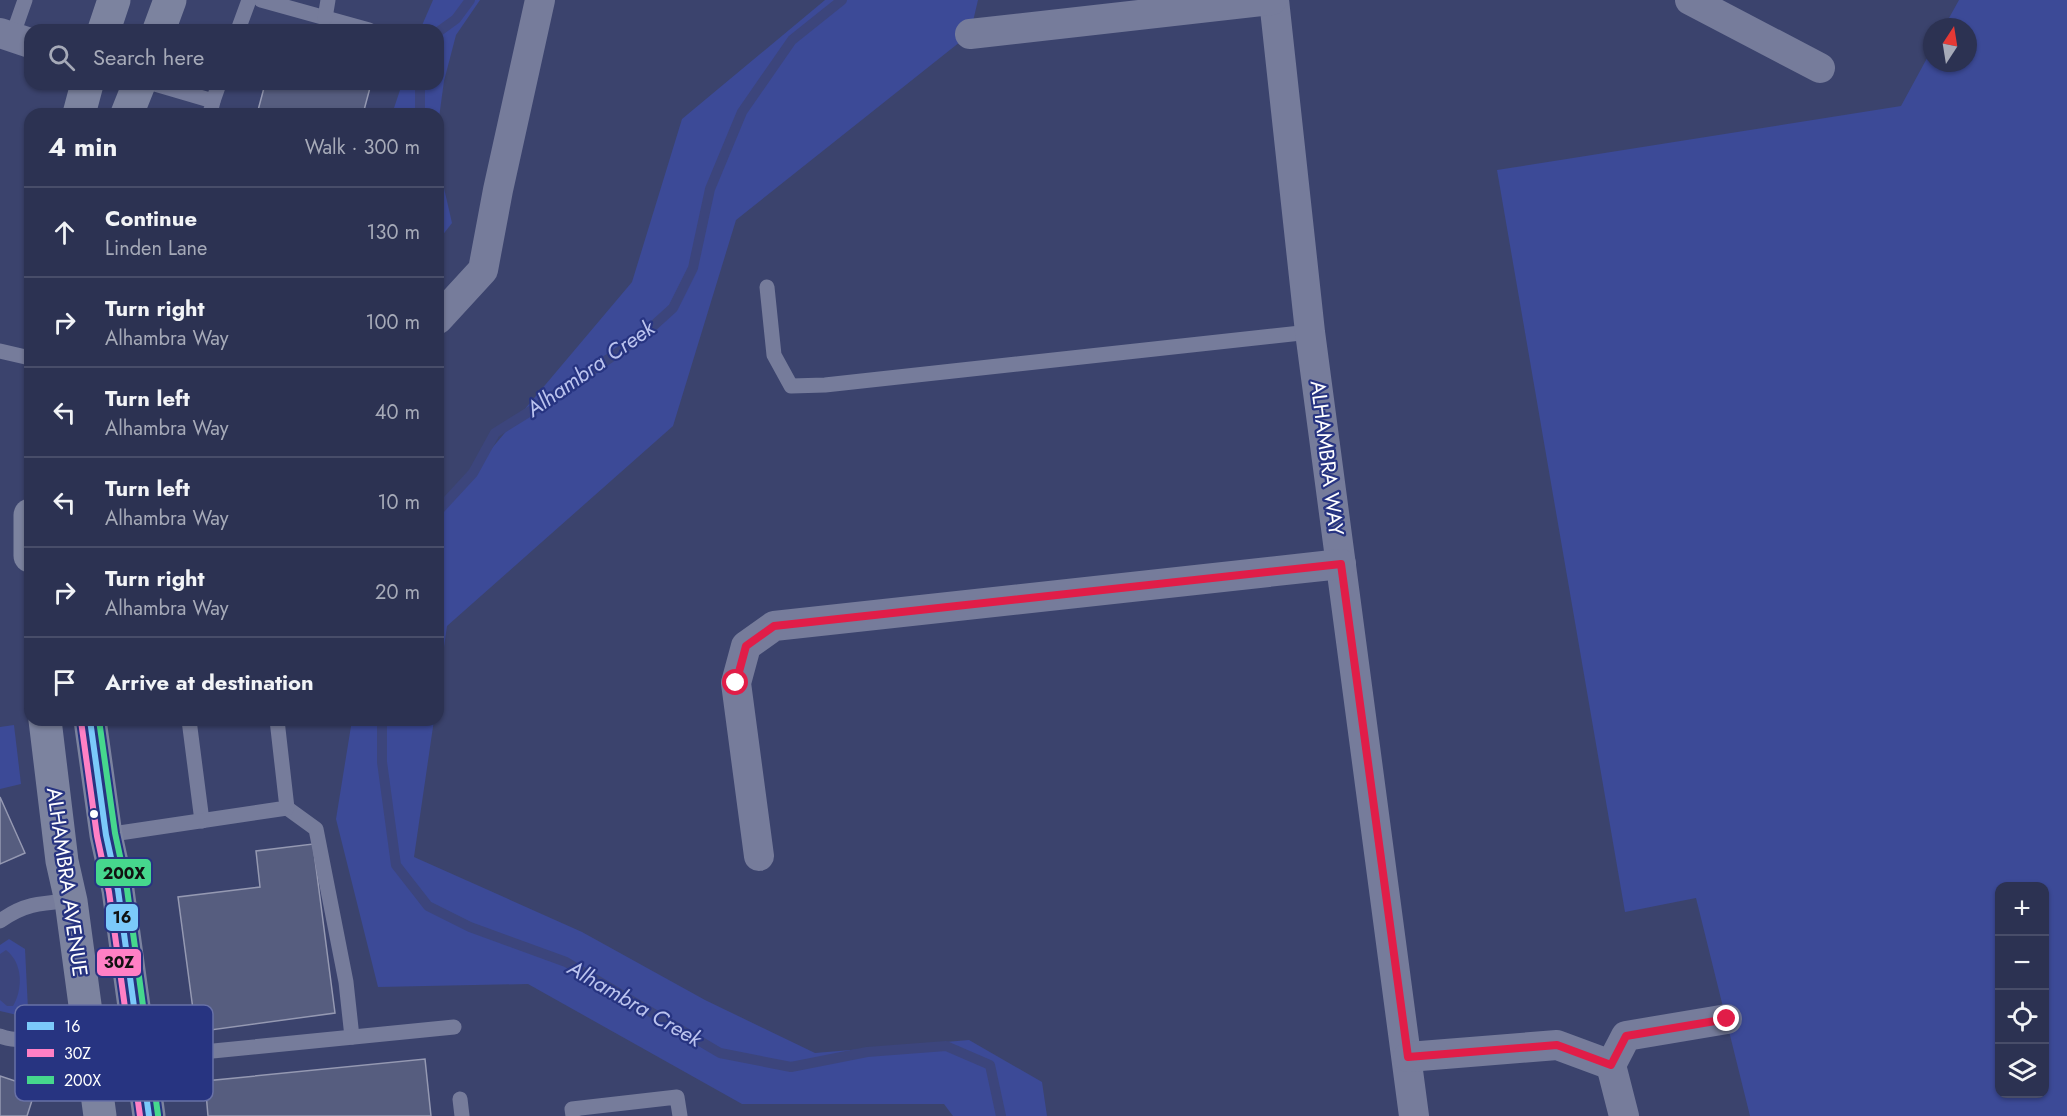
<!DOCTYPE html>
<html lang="en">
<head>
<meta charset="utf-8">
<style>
	body { margin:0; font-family:Jost,sans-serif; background:#383e5c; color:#f1f3f6 }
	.controls { position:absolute; right:18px; bottom:18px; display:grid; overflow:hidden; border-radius:12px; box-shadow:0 2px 4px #0004 }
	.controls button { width:54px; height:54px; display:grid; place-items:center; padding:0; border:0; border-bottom:2px solid #484d69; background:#2c3252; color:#f1f3f6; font:30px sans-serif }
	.compass { position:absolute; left:1923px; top:18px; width:54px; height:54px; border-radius:50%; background:#2c3252; box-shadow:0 2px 4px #0004; rotate:12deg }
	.stop { position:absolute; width:18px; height:18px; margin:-14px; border:4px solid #e11d48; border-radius:50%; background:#fff }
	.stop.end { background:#e11d48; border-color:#fff; box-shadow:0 2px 6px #0008 }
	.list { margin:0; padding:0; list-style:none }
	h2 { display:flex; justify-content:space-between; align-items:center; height:78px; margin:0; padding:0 24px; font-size:26px }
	h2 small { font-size:20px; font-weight:400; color:#a6aab8 }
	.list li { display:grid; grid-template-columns:39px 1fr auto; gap:18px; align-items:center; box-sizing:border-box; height:90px; padding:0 24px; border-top:2px solid #484d69 }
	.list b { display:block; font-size:22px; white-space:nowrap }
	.list p { margin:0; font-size:20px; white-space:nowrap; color:#a6aab8 }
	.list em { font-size:20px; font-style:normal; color:#a6aab8 }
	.icon { flex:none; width:33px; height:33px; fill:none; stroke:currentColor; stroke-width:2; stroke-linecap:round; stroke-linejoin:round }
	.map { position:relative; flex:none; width:2067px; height:1116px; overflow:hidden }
	.search { position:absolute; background:#2c3252; box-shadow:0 2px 4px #0004; left:24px; top:24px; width:420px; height:66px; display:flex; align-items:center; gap:15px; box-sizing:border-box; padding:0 21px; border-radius:18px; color:#a6aab8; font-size:22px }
	.panel { position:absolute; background:#2c3252; box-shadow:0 2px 4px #0004; left:24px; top:108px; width:420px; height:618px; border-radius:18px }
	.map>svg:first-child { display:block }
</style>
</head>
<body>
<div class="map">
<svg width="2067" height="1116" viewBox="0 0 2067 1116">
	<rect width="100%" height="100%" fill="#3b436d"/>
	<g fill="#3c4a97" fill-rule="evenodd">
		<polygon points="433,0 480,0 456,35 444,81 438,125 438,114 392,114 402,84 438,84 438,30 420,30"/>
		<polygon points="825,0 978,0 970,34 736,220 673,426 447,626 438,690 438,512 632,282 682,119"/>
		<path d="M 1959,0 L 2067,0 L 2067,1116 L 1750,1116 L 1696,898 L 1625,912 L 1497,170 L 1901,106 L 1932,49 L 1932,63 L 1968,63 L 1968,27 L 1944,27 ZM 2000,886 L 2044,886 L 2044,1094 L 2000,1094 Z"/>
		<polygon points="438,162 452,223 438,241"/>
		<polygon points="352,720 434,720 414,857 582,932 705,1000 815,1053 969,1040 1042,1082 1047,1116 953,1116 944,1104 742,1104 528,984 378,987 336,819"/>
		<polygon points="14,725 21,784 0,789 0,727"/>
		<polygon points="9,939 25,949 28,1009 17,1015 0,1011 0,945"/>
	</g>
	<path fill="#3c457c" d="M 6,950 C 23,963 23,989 13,1006 L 7,1006 L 0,1000 L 0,954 Z"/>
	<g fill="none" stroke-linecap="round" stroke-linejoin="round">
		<g stroke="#3c457c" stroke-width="10">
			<polyline points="438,32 456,19 470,0"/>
			<polyline points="420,114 420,84"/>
			<polyline points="438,511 473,473 495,433 540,405 641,337 673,308 693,268 710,189 742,112 792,40 842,0"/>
			<polyline points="382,720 382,762 396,865 428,906 470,927 566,962 720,1053 791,1067 867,1052 946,1046 990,1065 1001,1116"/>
		</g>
	</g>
	<g fill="#565d7f" stroke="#9599b2" stroke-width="1.5">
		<polygon points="265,84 371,84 363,114 257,114"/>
		<polygon points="0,797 25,853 0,864"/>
		<polygon points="313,844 335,1013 196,1032 178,897 260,887 256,851"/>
		<polygon points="425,1059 431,1116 208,1116 205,1081"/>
		<polygon points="0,1076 36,1088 27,1116 0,1116"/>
	</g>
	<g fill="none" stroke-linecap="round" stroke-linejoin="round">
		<g stroke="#767c9b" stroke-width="15">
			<polyline points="261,0 369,30"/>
			<polyline points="325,18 328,0"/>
			<polyline points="238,30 249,0"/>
			<polyline points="12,37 25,0"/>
			<polyline points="155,84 213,101 210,114"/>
			<polyline points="213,101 219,84"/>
			<polyline points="767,287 774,355 791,386 825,385 1310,332"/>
			<polyline points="0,351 30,358"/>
			<polyline points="189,720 202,821"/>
			<polyline points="287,808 316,829 346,982 352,1037"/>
			<polyline points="106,835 287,808 277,720"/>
			<path d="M 0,921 C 25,903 42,903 71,901"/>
			<path d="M 0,1036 C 28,1046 61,1033 88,1026"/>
			<polyline points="142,1058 454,1027"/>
			<polyline points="460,1099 462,1116"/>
			<polyline points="573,1116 572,1109 677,1097 680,1116"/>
		</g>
		<g stroke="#767c9b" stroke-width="30">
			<polyline points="1274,0 1310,332 1414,1116"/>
			<polyline points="1690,0 1820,68"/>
			<polyline points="0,33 30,43"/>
			<polyline points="970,34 1272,0"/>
			<polyline points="438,319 483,270 498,190 540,0"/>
			<polyline points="759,856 736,683 746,646 774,626 1341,564"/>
			<polyline points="1408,1057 1557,1045 1611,1065"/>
			<polyline points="1624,1116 1611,1065 1626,1036 1727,1019"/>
		</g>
		<g stroke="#7c839f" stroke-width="33">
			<polyline points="104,30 114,0"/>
			<polyline points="159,30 170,0"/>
			<polyline points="79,114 87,84"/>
			<polyline points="127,114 139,84"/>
			<polyline points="30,515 30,556"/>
			<polyline points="45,720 62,861 71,901 100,1116"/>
			<polyline points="90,720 106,835 118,890 149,1116"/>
		</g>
		<defs>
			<polyline id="bus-1" points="90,720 106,835 118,890 149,1116"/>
			<polyline id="bus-2" points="81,721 97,836 109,892 140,1116"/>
			<polyline id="bus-3" points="99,720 115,833 127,889 158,1115"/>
		</defs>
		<use href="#bus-1" stroke="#273481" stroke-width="10"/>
		<use href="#bus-2" stroke="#273481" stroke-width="10"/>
		<use href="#bus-3" stroke="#273481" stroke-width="10"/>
		<use href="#bus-1" stroke="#7bc9fa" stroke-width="6"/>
		<use href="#bus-2" stroke="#ff80c5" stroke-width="6"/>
		<use href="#bus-3" stroke="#46d78d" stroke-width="6"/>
	</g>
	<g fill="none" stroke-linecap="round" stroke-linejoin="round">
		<polyline stroke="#e11d48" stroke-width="8" points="736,683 746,646 774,626 1341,564 1408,1057 1557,1045 1611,1065 1626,1036 1727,1019"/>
	</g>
	<circle fill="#fff" stroke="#273481" stroke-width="2" cx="94" cy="814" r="5"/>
	<g text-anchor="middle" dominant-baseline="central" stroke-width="4.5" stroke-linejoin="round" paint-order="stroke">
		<g font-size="21" fill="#fff" stroke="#273481">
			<text transform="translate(1327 458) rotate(83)">ALHAMBRA WAY</text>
			<text transform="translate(67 882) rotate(82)">ALHAMBRA AVENUE</text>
		</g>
		<g font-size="22" font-style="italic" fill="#bbc3ee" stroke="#273481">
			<text transform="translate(590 368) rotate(-35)">Alhambra Creek</text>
			<text transform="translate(635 1003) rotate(30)">Alhambra Creek</text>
		</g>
	</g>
	<rect x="15" y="1005" width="198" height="96" rx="9" fill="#273481" stroke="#6871a7" stroke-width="1.5"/>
	<rect x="27" y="1022" width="27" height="8" fill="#7bc9fa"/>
	<rect x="27" y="1049" width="27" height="8" fill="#ff80c5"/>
	<rect x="27" y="1076" width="27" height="8" fill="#46d78d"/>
	<g font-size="16" fill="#fff">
		<text x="64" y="1032">16</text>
		<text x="64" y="1059">30Z</text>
		<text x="64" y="1086">200X</text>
	</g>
	<g stroke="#273481" stroke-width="2">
		<rect x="95" y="858" width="57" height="29" rx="6" fill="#46d78d"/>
		<rect x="105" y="903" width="34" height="29" rx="6" fill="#7bc9fa"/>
		<rect x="96" y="948" width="46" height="29" rx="6" fill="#ff80c5"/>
	</g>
	<g font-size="16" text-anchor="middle" font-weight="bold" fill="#111">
		<text x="124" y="879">200X</text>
		<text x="122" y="923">16</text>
		<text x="119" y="968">30Z</text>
	</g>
</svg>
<div class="controls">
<button>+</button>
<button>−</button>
<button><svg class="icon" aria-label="locate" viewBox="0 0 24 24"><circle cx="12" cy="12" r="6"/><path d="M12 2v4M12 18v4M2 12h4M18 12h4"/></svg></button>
<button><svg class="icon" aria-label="layers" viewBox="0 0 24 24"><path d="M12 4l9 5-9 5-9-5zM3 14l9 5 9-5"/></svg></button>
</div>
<svg class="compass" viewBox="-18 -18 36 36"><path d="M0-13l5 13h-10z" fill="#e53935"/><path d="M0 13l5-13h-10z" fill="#a6aab8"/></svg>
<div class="stop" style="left:736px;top:683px"></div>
<div class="stop end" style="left:1727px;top:1019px"></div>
<div class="search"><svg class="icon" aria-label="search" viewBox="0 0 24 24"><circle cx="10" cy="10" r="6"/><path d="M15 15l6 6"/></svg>Search here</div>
<section class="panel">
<h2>4 min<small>Walk · 300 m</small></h2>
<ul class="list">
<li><svg class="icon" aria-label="ahead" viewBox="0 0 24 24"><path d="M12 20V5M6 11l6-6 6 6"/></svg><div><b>Continue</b><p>Linden Lane</p></div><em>130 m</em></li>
<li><svg class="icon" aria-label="right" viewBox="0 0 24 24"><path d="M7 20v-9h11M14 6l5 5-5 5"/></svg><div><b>Turn right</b><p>Alhambra Way</p></div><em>100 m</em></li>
<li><svg class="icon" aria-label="left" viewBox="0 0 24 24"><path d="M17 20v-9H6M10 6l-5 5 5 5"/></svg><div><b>Turn left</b><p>Alhambra Way</p></div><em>40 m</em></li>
<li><svg class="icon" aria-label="left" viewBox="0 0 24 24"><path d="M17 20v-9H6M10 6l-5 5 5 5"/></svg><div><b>Turn left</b><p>Alhambra Way</p></div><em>10 m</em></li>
<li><svg class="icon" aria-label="right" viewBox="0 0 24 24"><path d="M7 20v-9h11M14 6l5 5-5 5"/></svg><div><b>Turn right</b><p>Alhambra Way</p></div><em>20 m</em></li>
<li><svg class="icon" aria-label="arrive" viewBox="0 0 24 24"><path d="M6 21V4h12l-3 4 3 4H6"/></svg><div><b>Arrive at destination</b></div></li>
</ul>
</section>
</div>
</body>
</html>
